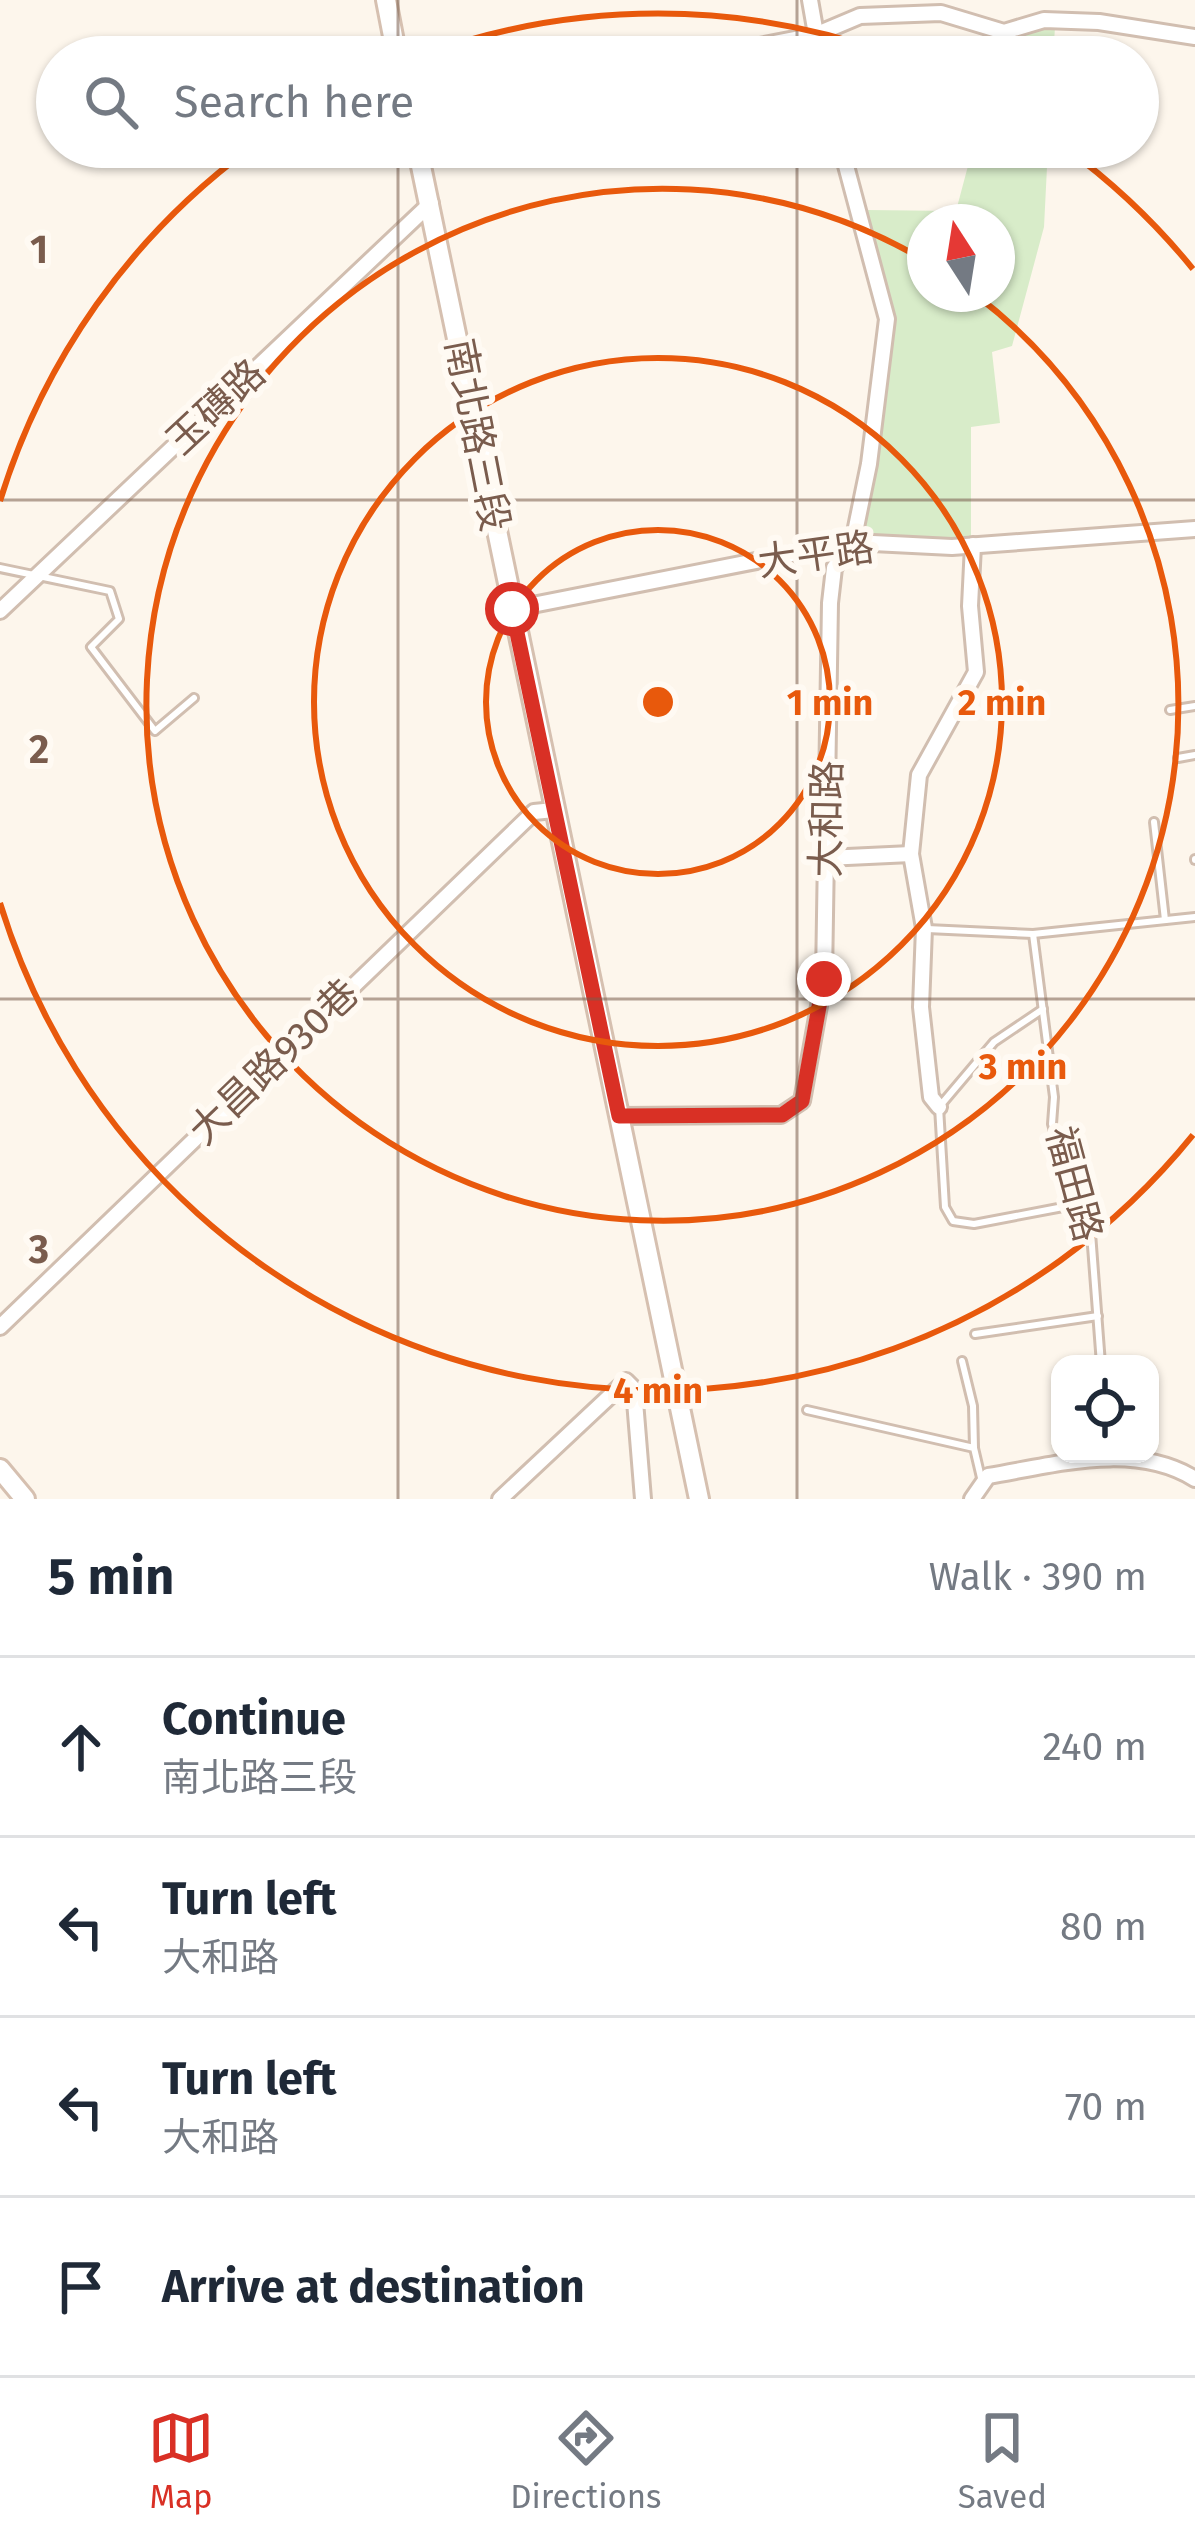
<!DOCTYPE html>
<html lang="en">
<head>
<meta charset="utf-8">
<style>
	body { margin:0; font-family:"Fira Sans","Noto Sans TC",sans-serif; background:#f2f2f3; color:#1f2937 }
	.controls { position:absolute; right:36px; bottom:36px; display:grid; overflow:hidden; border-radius:24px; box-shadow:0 3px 9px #0004 }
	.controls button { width:108px; height:108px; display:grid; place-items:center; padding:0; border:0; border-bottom:3px solid #e0e1e3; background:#fff; color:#1f2937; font:60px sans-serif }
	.compass { position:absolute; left:907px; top:204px; width:108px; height:108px; border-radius:50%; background:#fff; box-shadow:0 3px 9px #0004; rotate:348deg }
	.stop { position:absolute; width:36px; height:36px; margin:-27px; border:9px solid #d93025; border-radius:50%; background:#fff }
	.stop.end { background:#d93025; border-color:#fff; box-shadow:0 3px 12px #0008 }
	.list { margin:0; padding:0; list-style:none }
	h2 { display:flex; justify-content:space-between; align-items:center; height:156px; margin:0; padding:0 48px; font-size:51px }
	h2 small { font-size:39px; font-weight:400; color:#747a83 }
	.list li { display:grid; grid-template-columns:78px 1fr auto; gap:36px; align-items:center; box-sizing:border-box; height:180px; padding:0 48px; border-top:3px solid #e0e1e3 }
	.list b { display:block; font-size:45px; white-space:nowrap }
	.list p { margin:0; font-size:39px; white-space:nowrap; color:#747a83 }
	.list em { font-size:39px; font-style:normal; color:#747a83 }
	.icon { flex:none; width:66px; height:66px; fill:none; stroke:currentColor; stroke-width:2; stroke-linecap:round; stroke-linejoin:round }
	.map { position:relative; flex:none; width:1195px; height:1499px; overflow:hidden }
	.search { position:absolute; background:#fff; box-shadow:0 3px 9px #0004; left:36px; right:36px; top:36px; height:132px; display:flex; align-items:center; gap:30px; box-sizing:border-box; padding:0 42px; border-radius:66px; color:#747a83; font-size:45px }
	.sheet { height:876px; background:#fff }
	nav { display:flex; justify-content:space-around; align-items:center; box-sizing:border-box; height:168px; border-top:3px solid #e0e1e3; background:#fff; font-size:33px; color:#747a83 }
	nav a { display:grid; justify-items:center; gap:6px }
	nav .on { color:#d93025 }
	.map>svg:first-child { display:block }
</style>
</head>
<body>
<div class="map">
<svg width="1195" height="1499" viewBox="0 0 1195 1499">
	<rect width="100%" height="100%" fill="#fdf6ec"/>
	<g fill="#d8ecc9" fill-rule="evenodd">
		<polygon points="1055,27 1053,57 1001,57 1004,37"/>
		<path d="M 973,147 L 1048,147 L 1044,227 L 1012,346 L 992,352 L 1000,423 L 971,427 L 971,540 L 861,535 L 884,419 L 894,319 L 866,210 L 956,211 ZM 925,222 L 997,222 L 997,294 L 925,294 Z"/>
	</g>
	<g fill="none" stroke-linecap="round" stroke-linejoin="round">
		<defs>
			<g id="lane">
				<polyline points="0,568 110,591 119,619 91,647 155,731 194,698"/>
				<polyline points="1170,710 1195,706"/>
				<polyline points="1178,758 1195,755"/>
				<polyline points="1154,822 1165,920"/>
				<polyline points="1195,859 1195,860"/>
				<polyline points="927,929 1033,934 1195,917"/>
				<polyline points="1033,934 1054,1097 1052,1124 1062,1161 1091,1233 1101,1364"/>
				<polyline points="1043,1009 994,1042 939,1107 945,1207 953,1221 974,1224 1079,1204"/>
				<polyline points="975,1334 1098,1316"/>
				<polyline points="962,1361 973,1406 974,1448"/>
				<polyline points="807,1410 974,1448 982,1482"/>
			</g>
			<g id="street">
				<polyline points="810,0 820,57"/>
				<polyline points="704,57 815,35 860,16 941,13 1004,32 1044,20 1099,22 1195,37"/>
				<polyline points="512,609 853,542 952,547 1195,529"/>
				<polyline points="0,611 431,203"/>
				<polyline points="826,858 911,854"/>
				<polyline points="939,1107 931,1097 921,1007 924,928 911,854 919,775 976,672 970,606 973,545"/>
				<polyline points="619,1116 781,1115 802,1101 824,978 830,603 834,568 853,542 869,464 887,319 841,147"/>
				<polyline points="0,1327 534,812 554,810"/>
				<polyline points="500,1499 626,1381 634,1389 643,1499"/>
				<path d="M 972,1499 L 988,1476 C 1055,1465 1134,1441 1195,1479"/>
			</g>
			<g id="secondary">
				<polyline points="386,0 397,57"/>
				<polyline points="417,147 699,1499"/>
				<polyline points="0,1469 25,1499"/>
			</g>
		</defs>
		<use href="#lane" stroke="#d1beb0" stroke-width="12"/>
		<use href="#street" stroke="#d1beb0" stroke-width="20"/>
		<use href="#secondary" stroke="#d6c0b0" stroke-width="24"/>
		<use href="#lane" stroke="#fff" stroke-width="6"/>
		<use href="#street" stroke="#fff" stroke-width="14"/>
		<use href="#secondary" stroke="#fff" stroke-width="18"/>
	</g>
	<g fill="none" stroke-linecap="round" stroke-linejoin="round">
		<polyline stroke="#d93025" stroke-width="15" points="512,609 619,1116 782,1115 802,1101 824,979"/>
	</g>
	<path fill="none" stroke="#7a5c4d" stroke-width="3" stroke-opacity="0.55" d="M 398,0 L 398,57M 797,0 L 797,57M 398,147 L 398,1499M 797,147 L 797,1499M 0,500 L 1195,500M 0,999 L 1195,999"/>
	<g fill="none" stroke="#e8590c" stroke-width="6">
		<circle cx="658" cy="702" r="172"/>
		<circle cx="658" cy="702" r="344"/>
		<path d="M976 295A516 516 0 1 1 924 260"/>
		<path d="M1193 1135A688 688 0 0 1 0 903M0 501A688 688 0 0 1 249 149M423 55A688 688 0 0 1 893 55M1067 149A688 688 0 0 1 1193 269"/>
	</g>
	<g text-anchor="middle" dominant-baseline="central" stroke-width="12" stroke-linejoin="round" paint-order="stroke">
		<g font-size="39" fill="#7a5c4d" stroke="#fffaf3">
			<text transform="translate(216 407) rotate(-43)">玉磚路</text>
			<text transform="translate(477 435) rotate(79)">南北路三段</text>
			<text transform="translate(816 555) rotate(-8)">大平路</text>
			<text transform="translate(827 819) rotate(-89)">大和路</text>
			<text transform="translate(274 1062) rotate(-44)">大昌路930巷</text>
			<text transform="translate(1074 1184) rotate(75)">福田路</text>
		</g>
	</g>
	<g font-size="39" text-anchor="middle" font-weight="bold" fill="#7a5c4d" stroke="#fffaf3" stroke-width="12" stroke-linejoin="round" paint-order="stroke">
		<text x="39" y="263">1</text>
		<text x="39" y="763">2</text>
		<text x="39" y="1263">3</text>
	</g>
	<circle cx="658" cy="702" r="18" fill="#e8590c" stroke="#fffaf3" stroke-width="6"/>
	<g font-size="36" text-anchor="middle" font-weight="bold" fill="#e8590c" stroke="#fffaf3" stroke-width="12" stroke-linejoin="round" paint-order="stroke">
		<text x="830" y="715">1 min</text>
		<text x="1002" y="715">2 min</text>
		<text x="1023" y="1079">3 min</text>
		<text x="658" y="1403">4 min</text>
	</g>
</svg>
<div class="controls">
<button><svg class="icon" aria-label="locate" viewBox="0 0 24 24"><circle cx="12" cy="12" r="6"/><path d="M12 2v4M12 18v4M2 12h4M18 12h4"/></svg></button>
</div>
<svg class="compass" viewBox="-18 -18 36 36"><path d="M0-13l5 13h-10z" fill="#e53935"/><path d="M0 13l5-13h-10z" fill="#747a83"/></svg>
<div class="stop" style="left:512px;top:609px"></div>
<div class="stop end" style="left:824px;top:979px"></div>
<div class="search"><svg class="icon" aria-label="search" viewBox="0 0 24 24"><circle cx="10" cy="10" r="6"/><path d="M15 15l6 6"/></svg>Search here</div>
</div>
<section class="sheet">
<h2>5 min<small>Walk · 390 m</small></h2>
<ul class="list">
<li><svg class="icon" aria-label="ahead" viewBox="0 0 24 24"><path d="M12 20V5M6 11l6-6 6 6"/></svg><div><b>Continue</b><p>南北路三段</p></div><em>240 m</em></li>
<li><svg class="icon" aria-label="left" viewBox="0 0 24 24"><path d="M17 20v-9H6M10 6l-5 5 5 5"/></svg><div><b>Turn left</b><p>大和路</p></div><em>80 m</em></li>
<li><svg class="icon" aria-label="left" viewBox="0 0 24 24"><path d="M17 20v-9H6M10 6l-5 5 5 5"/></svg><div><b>Turn left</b><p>大和路</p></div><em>70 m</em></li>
<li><svg class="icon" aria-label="arrive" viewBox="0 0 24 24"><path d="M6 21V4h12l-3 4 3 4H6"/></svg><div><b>Arrive at destination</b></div></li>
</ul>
</section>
<nav>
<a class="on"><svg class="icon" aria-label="map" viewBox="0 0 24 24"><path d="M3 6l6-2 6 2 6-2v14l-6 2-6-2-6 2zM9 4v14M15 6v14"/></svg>Map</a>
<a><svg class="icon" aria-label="directions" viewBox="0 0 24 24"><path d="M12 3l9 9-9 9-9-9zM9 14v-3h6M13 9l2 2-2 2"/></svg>Directions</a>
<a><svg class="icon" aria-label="saved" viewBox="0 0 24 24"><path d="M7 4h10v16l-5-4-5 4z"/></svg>Saved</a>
</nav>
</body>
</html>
